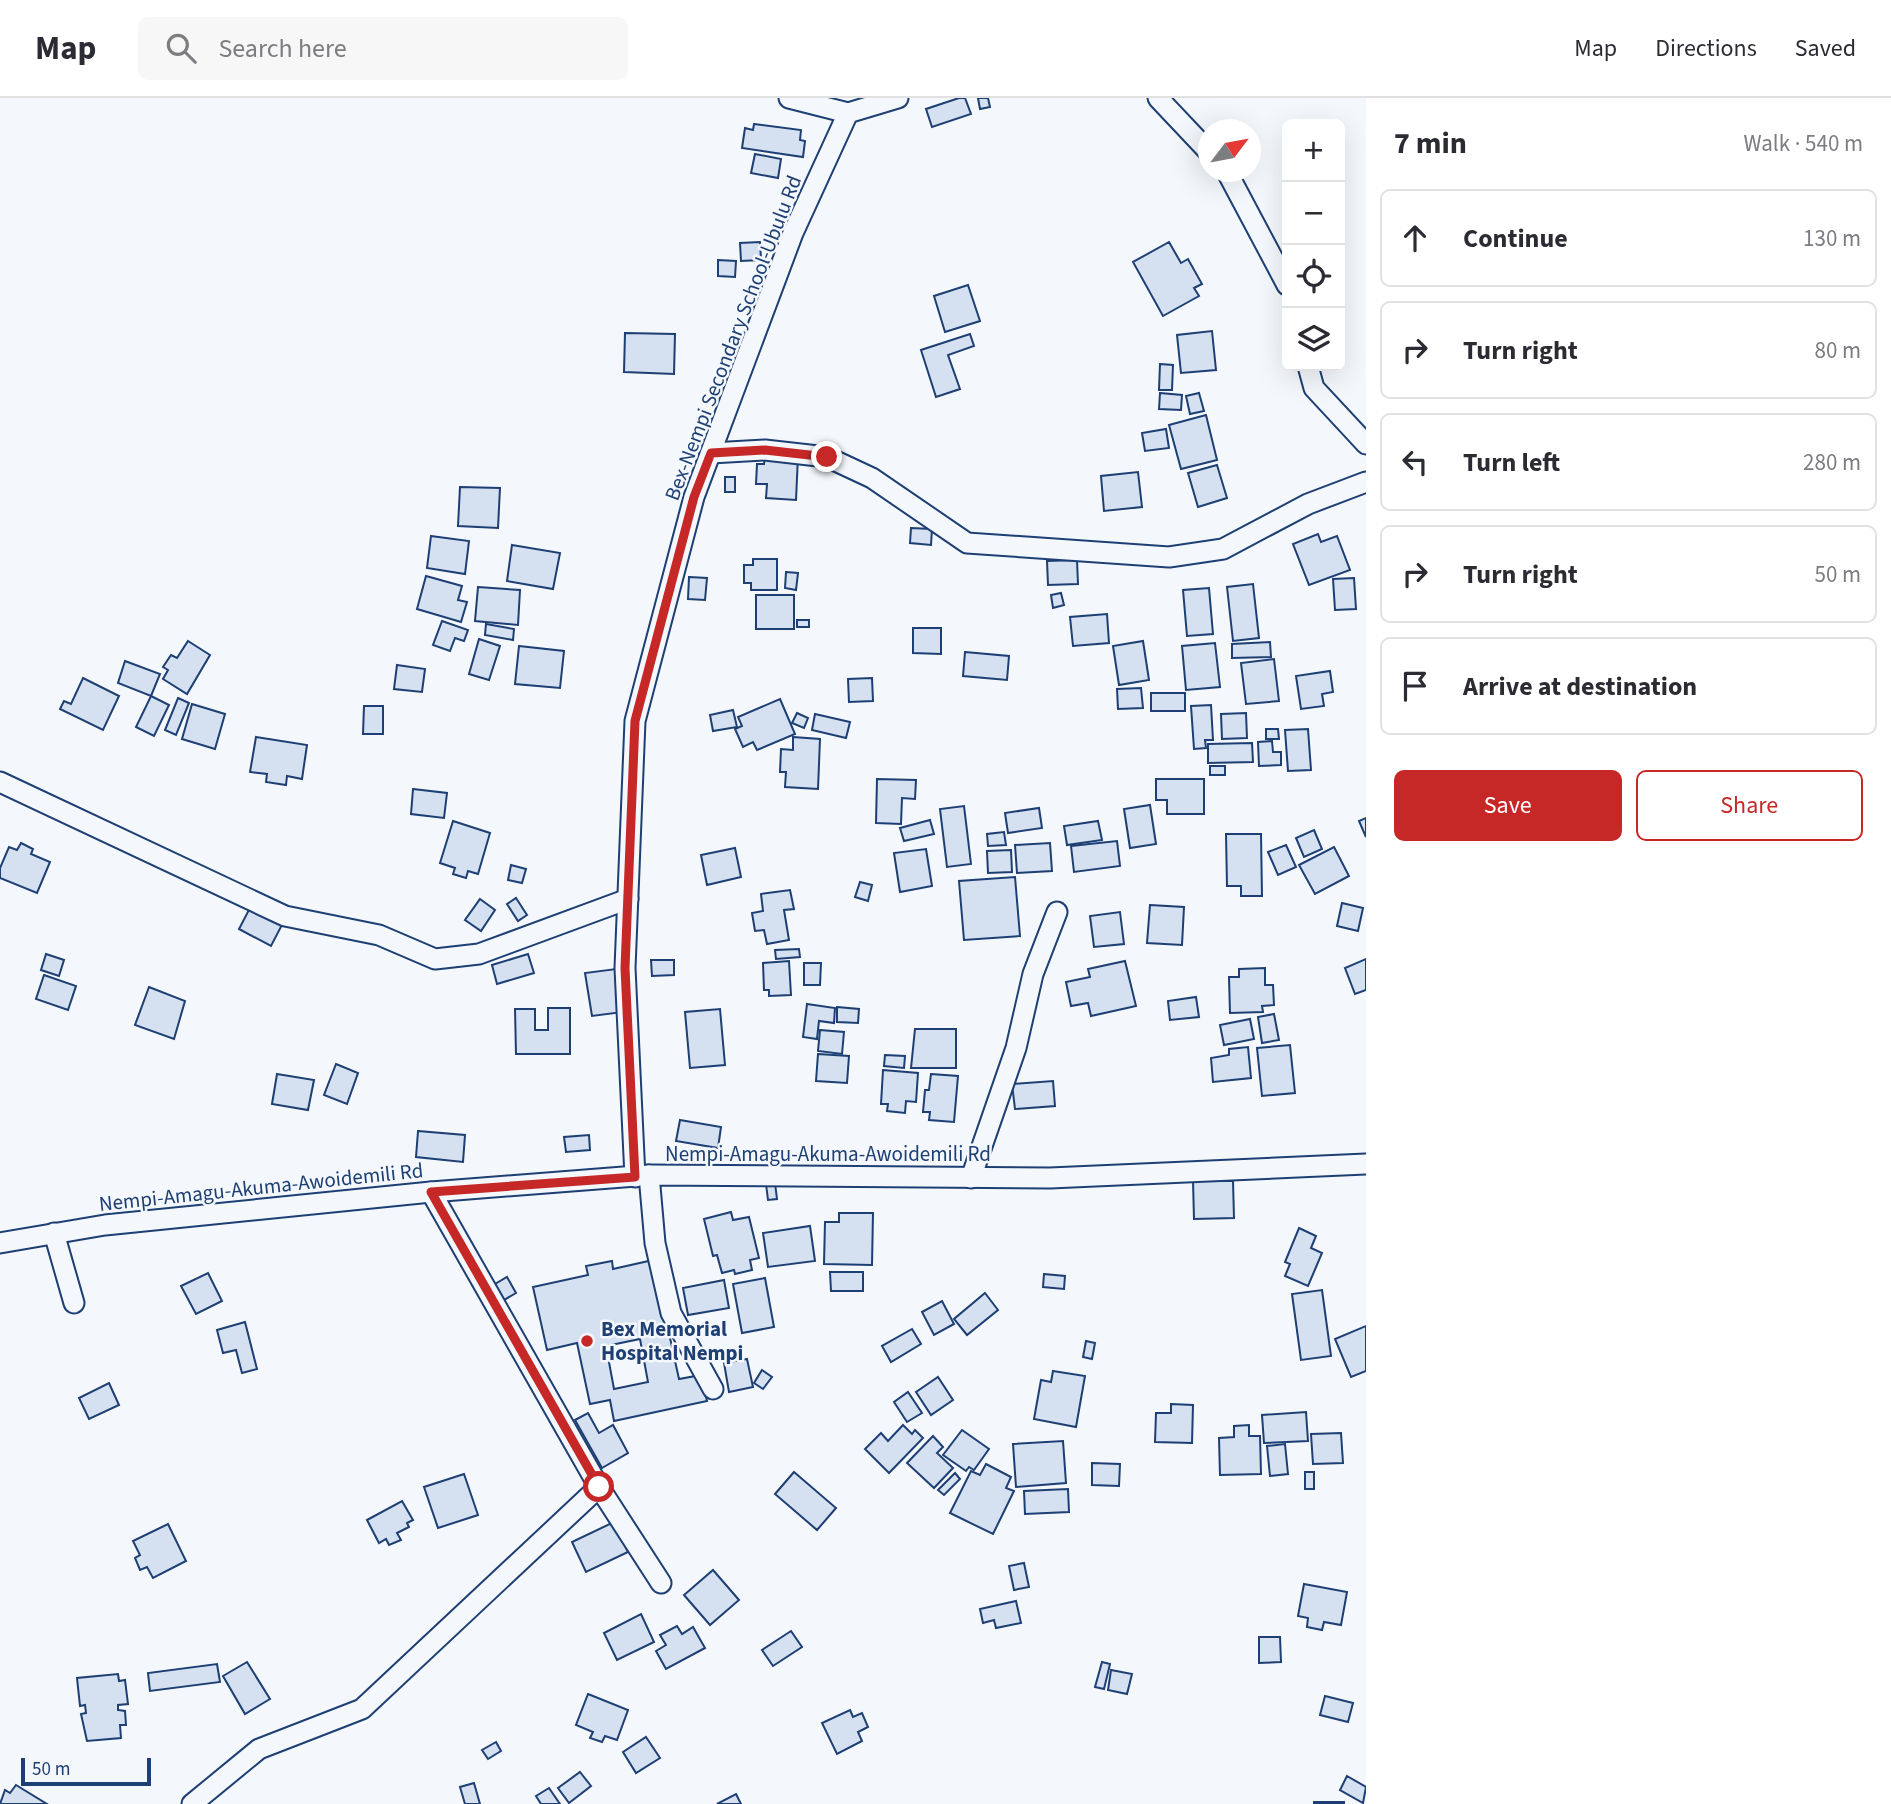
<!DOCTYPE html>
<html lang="en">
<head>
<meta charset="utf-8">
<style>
	body { margin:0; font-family:"Source Sans 3",sans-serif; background:#f7f7f7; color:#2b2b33 }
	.controls { position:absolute; right:21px; top:21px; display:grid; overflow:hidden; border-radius:10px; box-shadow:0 7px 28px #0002 }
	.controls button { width:63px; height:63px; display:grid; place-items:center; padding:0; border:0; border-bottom:2px solid #e1e1e2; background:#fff; color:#2b2b33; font:35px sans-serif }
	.compass { position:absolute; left:1198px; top:21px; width:63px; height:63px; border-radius:50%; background:#fff; box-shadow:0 7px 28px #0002; rotate:58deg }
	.scale { position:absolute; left:21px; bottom:18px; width:130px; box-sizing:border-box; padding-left:7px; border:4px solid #1d3f73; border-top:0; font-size:19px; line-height:24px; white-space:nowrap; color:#1d3f73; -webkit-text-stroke:5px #f4f7fb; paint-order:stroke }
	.stop { position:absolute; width:21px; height:21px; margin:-16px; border:5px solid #c62828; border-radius:50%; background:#fff }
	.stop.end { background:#c62828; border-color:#fff; box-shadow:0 2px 7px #0008 }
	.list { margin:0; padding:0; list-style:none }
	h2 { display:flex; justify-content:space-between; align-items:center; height:91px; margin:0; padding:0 28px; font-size:30px }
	h2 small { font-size:23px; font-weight:400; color:#7c7c81 }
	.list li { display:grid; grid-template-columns:46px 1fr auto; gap:21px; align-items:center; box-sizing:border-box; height:98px; margin:0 14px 14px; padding:0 14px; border:2px solid #e1e1e2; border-radius:10px }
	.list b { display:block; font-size:26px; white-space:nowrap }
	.list em { font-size:23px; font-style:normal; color:#7c7c81 }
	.actions { display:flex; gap:14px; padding:21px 28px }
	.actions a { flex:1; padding:16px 0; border:2px solid #c62828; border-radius:10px; text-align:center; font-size:24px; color:#c62828 }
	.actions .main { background:#c62828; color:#fff }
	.icon { flex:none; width:38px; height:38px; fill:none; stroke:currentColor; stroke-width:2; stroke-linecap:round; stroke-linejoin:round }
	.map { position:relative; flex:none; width:1366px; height:1706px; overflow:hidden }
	header { display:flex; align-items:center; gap:42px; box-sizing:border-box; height:98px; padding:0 35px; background:#fff; border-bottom:2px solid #e1e1e2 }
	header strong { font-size:33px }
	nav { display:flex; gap:38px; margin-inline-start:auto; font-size:24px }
	.search { width:490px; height:63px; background:#f7f7f7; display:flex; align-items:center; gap:18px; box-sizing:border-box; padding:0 24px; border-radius:10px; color:#7c7c81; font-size:26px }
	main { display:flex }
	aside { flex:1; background:#fff }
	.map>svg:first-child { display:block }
</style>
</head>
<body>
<header>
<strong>Map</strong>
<div class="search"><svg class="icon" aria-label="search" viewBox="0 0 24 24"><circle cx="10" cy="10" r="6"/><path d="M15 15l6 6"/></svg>Search here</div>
<nav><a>Map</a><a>Directions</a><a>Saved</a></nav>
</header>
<main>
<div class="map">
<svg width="1366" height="1706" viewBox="0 0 1366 1706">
	<rect width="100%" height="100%" fill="#f4f7fb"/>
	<g fill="#d5e0f0" stroke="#1d3f73" stroke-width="2" fill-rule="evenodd">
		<polygon points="959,0 965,0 971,16 932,29 926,11"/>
		<polygon points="978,0 988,0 990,9 980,11"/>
		<polygon points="754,26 801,32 800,42 805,43 803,59 742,50 745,30 753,32"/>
		<polygon points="755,56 781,61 778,80 751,75"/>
		<polygon points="760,144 761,162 741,163 740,145"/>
		<polygon points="1169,144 1181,165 1188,161 1202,186 1194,190 1199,198 1163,218 1133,164"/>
		<polygon points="718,162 736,163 735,179 718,178"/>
		<polygon points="968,187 980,223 945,234 934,198"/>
		<polygon points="1212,233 1216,272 1181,275 1177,237"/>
		<polygon points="625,235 675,236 674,276 624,274"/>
		<polygon points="970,236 974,248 948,257 960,291 936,299 921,252"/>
		<polygon points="1160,266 1173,267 1172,292 1159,292"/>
		<polygon points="1160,295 1182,297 1181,312 1159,311"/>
		<polygon points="1199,295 1204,313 1190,316 1186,298"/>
		<polygon points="1206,317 1217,362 1181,371 1169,327"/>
		<polygon points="1166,331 1169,350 1145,353 1142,335"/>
		<polygon points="765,356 798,358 796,402 766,400 767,386 756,386 757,366 764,366"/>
		<polygon points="1217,367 1227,400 1198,409 1188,375"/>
		<polygon points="1138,374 1142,409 1104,413 1101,378"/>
		<rect x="725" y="379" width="10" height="15"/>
		<polygon points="460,389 500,390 498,430 458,428"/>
		<polygon points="911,430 932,431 931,447 910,445"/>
		<polygon points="1318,436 1321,444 1337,438 1350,472 1309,487 1293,446"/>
		<polygon points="431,438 469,443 465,476 427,470"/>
		<polygon points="512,447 560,455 553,491 507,483"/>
		<polygon points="753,461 777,461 777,492 751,492 751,485 744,485 744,467 753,467"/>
		<polygon points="1077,462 1078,486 1048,487 1047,463"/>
		<polygon points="786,474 798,475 796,492 785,490"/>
		<polygon points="426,478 462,488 458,502 467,504 461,524 417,511"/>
		<polygon points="689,479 707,480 705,502 688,501"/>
		<polygon points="1354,480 1356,511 1335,512 1333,481"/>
		<polygon points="1253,486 1259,540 1233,543 1227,489"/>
		<polygon points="478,489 520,492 518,527 475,523"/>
		<polygon points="1209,490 1213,536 1187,538 1183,492"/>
		<polygon points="1061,495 1064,507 1053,510 1051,497"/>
		<rect x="756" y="497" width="38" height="34"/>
		<polygon points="1107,516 1109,545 1073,548 1070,519"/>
		<rect x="797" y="522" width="12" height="7"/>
		<polygon points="442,523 468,532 464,543 455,540 450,553 433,547"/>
		<polygon points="486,526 514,531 513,542 485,537"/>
		<polygon points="913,530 941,530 941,556 913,555"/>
		<polygon points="479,541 500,548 489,582 469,576"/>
		<polygon points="188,543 210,557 187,596 163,581 168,572 163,569 171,557 177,560"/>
		<polygon points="1143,543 1149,582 1119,587 1113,548"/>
		<polygon points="1270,544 1271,559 1232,560 1232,546"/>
		<polygon points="1215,545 1220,589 1186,592 1182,548"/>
		<polygon points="519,548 564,553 560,590 515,586"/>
		<polygon points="965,554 1009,558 1007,582 963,578"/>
		<polygon points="1274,561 1279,603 1246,606 1241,565"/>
		<polygon points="125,563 160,576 151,598 118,585"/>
		<polygon points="397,567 425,571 422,594 394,591"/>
		<polygon points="1330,573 1333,594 1322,596 1324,608 1301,611 1296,578"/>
		<polygon points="83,580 119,598 103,632 60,611 64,603 71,606"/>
		<polygon points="872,580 873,603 849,604 848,581"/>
		<polygon points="1141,590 1143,610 1118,611 1117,591"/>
		<rect x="1151" y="595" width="34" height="18"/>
		<polygon points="151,598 169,607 154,638 136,629"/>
		<polygon points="178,600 189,605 176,637 165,632"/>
		<polygon points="780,601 795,636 757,652 753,644 743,649 735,631 742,628 738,619"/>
		<polygon points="192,606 225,616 215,651 182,641"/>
		<polygon points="1211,607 1213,642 1205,642 1206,650 1194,651 1191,608"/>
		<polygon points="364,608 383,608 383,636 363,636"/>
		<polygon points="733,612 737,629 713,633 710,617"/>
		<polygon points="797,615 808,620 804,630 792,625"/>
		<polygon points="1246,615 1247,640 1222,641 1221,616"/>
		<polygon points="815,616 850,624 846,640 812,632"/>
		<polygon points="1266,631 1278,631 1279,641 1266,641"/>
		<polygon points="1308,631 1311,672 1288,673 1285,632"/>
		<polygon points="256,639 307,647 302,681 287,678 286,687 266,684 267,676 250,674"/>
		<polygon points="793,639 820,641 818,691 785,689 786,674 780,674 781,651 793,652"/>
		<polygon points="1272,643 1273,654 1281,654 1281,667 1259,668 1258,644"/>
		<polygon points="1252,645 1253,664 1208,665 1208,646"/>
		<rect x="1210" y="668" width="15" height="9"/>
		<polygon points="877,681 916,682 915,701 902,700 901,726 876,725"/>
		<polygon points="1156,681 1204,681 1204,716 1167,716 1167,702 1156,702"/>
		<polygon points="413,691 447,695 444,720 411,716"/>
		<polygon points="1150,707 1156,746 1130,750 1124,711"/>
		<polygon points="964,708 971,766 947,769 940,711"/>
		<polygon points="1039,710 1042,730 1008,735 1005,715"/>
		<polygon points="1366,720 1366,739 1359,723"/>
		<polygon points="930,722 934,736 904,743 900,730"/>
		<polygon points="453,723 490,735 478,776 468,773 466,780 453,776 455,770 440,765"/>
		<polygon points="1098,723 1102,742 1067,747 1064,728"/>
		<polygon points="1314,732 1322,751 1304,759 1296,740"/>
		<polygon points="1004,734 1006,747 988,748 987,736"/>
		<polygon points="1226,736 1261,736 1262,798 1241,798 1241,788 1227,788"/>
		<polygon points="1117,743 1120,768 1074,774 1071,748"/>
		<polygon points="21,745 33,751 31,756 50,764 37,795 0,780 0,770 9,749 17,752"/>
		<polygon points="1050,745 1052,773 1017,775 1015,747"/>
		<polygon points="1286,747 1296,769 1278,777 1268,754"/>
		<polygon points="1334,749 1349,778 1315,796 1299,767"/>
		<polygon points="735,750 741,779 707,787 701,757"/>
		<polygon points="926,751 932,788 900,794 894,755"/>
		<polygon points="1011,752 1012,774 988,775 987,753"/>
		<polygon points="511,767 526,771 522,785 508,782"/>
		<polygon points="1015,779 1020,838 964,842 959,783"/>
		<polygon points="860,784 872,787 868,803 855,799"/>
		<polygon points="790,792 794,811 784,812 789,842 767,846 764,832 755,833 752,815 763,813 761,796"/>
		<polygon points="516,800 527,817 518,823 507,806"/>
		<polygon points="480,801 495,812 481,833 465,822"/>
		<polygon points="1342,805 1363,810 1358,833 1337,828"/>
		<polygon points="252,806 284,823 271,848 239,831"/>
		<polygon points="1150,807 1184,809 1182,847 1147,845"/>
		<polygon points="1120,814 1124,846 1094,849 1090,818"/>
		<polygon points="799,851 800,859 776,861 775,852"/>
		<polygon points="46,856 64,862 59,878 41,872"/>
		<polygon points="528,856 534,875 497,886 492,867"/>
		<polygon points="1366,861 1366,892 1355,896 1345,870"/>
		<polygon points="651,862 674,862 674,877 652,878"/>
		<polygon points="789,863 791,897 769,898 769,892 764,892 763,865"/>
		<polygon points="1125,863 1136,908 1091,918 1088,905 1071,908 1066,884 1090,879 1088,871"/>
		<polygon points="804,865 821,865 820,887 804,887"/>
		<polygon points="1265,870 1265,887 1273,887 1274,907 1262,908 1263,914 1230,915 1229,879 1239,879 1239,871"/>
		<polygon points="616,871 623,914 592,918 585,875"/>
		<polygon points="44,877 76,888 68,912 36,901"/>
		<polygon points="149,889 185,903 174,941 135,927"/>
		<polygon points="1196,899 1199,919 1170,922 1168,903"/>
		<polygon points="807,906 835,910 834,925 819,923 817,941 803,939"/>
		<polygon points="837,909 859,911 858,925 837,924"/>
		<polygon points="548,910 570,910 570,956 516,956 515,911 535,911 535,932 548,932"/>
		<polygon points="720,911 725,967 690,970 685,914"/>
		<polygon points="1274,916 1279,942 1262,945 1258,919"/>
		<polygon points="1250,921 1254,941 1224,947 1220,927"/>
		<polygon points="915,931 956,931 956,970 911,970"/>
		<polygon points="820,932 844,934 842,956 818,953"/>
		<polygon points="1290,947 1295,995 1262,998 1257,950"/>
		<polygon points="1248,949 1251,980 1213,984 1211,960 1229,957 1229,951"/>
		<polygon points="818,956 849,958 847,985 816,983"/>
		<polygon points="885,957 905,958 904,970 884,968"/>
		<polygon points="336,966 358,975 347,1006 324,997"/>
		<polygon points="883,972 918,975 916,1004 906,1003 905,1015 887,1013 888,1006 881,1006"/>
		<polygon points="277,976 314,982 308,1012 272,1006"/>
		<polygon points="931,976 958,978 954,1024 929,1022 930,1014 923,1014 925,992 929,992"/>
		<polygon points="1053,983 1055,1008 1015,1011 1012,986"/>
		<polygon points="680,1022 721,1029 718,1050 676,1043"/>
		<polygon points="418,1033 465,1037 463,1064 416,1059"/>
		<polygon points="589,1037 590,1052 566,1054 564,1039"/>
		<polygon points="1193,1083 1233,1083 1234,1120 1194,1121"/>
		<polygon points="775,1085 777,1101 768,1102 766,1086"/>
		<polygon points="731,1114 733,1122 749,1119 759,1160 750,1162 752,1172 735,1176 734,1172 722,1175 717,1157 713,1158 704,1121"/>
		<polygon points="839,1115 873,1115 872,1167 824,1166 825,1124 839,1124"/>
		<polygon points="810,1128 815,1163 768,1169 763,1135"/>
		<polygon points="1299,1130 1316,1138 1311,1150 1322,1155 1308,1188 1285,1178 1290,1166 1285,1164"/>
		<path d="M 653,1162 L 679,1281 L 701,1277 L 707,1303 L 614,1323 L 610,1302 L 590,1306 L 577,1245 L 547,1252 L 533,1189 L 588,1177 L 586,1168 L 612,1163 L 613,1171 ZM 640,1241 L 648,1284 L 614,1291 L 606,1248 Z"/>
		<polygon points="830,1174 863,1174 863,1193 831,1193"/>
		<polygon points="208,1175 222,1203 196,1216 181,1188"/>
		<polygon points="1044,1176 1065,1178 1064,1191 1043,1189"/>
		<polygon points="507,1179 516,1195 504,1202 495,1186"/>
		<polygon points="765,1180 774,1229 742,1235 733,1186"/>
		<polygon points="724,1182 729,1210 688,1217 683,1190"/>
		<polygon points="1322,1192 1331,1258 1301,1262 1292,1196"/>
		<polygon points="985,1195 998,1212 967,1237 954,1221"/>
		<polygon points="942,1203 954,1226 934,1237 922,1214"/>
		<polygon points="245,1224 257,1271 242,1275 236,1252 223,1255 217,1232"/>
		<polygon points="1366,1228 1366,1273 1351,1279 1335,1241"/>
		<polygon points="912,1231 921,1246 891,1264 882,1248"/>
		<polygon points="1086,1243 1095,1245 1092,1261 1083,1259"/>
		<polygon points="747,1261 753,1289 729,1294 724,1265"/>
		<polygon points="762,1272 772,1279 763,1291 754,1285"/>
		<polygon points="1053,1273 1085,1278 1076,1329 1034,1321 1041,1282 1051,1284"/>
		<polygon points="938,1279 953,1302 931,1317 916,1294"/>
		<polygon points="109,1285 119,1307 89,1321 79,1300"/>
		<polygon points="908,1294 922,1315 907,1324 894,1304"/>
		<polygon points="1171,1306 1193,1307 1192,1345 1155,1344 1156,1315 1171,1315"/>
		<polygon points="1306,1314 1308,1343 1264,1345 1262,1317"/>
		<polygon points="588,1315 599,1335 613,1327 628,1355 602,1370 575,1322"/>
		<polygon points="903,1327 912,1336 915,1332 923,1340 889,1375 865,1351 881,1335 888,1343"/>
		<polygon points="1249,1327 1249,1338 1260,1338 1261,1376 1220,1377 1219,1340 1234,1339 1234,1328"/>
		<polygon points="962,1332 989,1351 974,1372 969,1369 966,1373 943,1357"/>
		<polygon points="1341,1335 1343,1365 1313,1366 1311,1336"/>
		<polygon points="933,1338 943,1349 937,1355 953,1370 934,1390 907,1365"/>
		<polygon points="1063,1343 1066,1385 1016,1389 1013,1346"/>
		<polygon points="1285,1346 1288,1376 1270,1378 1267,1348"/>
		<polygon points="1092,1365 1120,1366 1119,1388 1092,1387"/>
		<polygon points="986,1366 1011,1379 1006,1390 1014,1393 993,1436 950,1415 971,1373 980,1377"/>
		<polygon points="794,1374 836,1410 817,1432 775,1396"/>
		<rect x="1305" y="1374" width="9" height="17"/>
		<polygon points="955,1375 960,1381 944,1397 938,1392"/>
		<polygon points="464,1376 478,1417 438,1430 424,1389"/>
		<polygon points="1068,1391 1069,1414 1025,1416 1024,1393"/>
		<polygon points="402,1403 413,1422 407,1425 409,1429 397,1435 401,1442 389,1447 386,1441 379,1445 367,1422"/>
		<polygon points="614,1424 628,1454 586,1474 572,1444"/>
		<polygon points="168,1426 186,1463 153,1480 147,1469 140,1472 135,1460 140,1457 133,1443"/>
		<polygon points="1024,1465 1029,1489 1014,1492 1009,1468"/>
		<polygon points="713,1472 739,1502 710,1527 684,1497"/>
		<polygon points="1304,1486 1347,1494 1341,1527 1324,1524 1322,1532 1307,1529 1308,1520 1298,1518"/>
		<polygon points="1016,1503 1021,1525 996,1530 994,1522 983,1525 980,1511"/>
		<polygon points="641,1516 654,1544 617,1562 604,1535"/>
		<polygon points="677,1528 682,1536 693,1529 705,1550 666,1571 656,1553 666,1547 660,1537"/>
		<polygon points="791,1533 802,1549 773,1568 762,1552"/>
		<polygon points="1259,1539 1280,1539 1281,1564 1259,1565"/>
		<polygon points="247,1564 270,1601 245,1616 223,1578"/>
		<polygon points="1102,1564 1110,1566 1104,1591 1095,1589"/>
		<polygon points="217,1566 220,1584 150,1593 148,1575"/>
		<polygon points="1111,1572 1132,1576 1127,1596 1108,1592"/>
		<polygon points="118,1576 119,1583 125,1582 128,1606 118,1607 118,1612 125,1613 126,1627 120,1627 121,1640 87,1643 81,1616 86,1615 85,1607 80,1608 77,1580"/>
		<polygon points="588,1596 628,1612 617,1642 605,1638 602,1644 590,1640 593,1634 576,1627"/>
		<polygon points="1325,1598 1353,1605 1348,1624 1320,1617"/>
		<polygon points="850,1612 853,1619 862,1615 868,1629 858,1634 862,1643 837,1656 822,1625"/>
		<polygon points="646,1639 660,1660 636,1675 623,1654"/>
		<polygon points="496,1644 501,1653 488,1661 482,1652"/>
		<polygon points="580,1674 591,1688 569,1705 558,1690"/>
		<polygon points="1347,1678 1366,1689 1363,1705 1340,1692"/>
		<polygon points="474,1685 480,1706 465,1706 460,1689"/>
		<polygon points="16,1687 47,1706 0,1706 5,1692 10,1695"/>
		<polygon points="549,1690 560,1706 541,1706 536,1698"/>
		<polygon points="736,1696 741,1706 717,1706"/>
		<rect x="1314" y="1704" width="30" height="2"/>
	</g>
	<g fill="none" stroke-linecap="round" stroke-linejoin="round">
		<defs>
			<g id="minor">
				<polyline points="789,0 848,15"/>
				<polyline points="1158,0 1209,54"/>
				<polyline points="1227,74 1287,187"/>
				<polyline points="1308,268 1314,290 1366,346"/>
				<polyline points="711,355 765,352 827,359 872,380 967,445 1169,459 1223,451 1308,406 1366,384"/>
				<polyline points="0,684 285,818 379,837 435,861 479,856 628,801"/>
				<polyline points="649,1077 655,1145 671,1215 713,1291"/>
				<polyline points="635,1079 625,870 635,623 694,399 793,135 848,15 898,0"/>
				<polyline points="971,1080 1016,950 1033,876 1057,814"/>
				<polyline points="431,1094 599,1389 661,1485"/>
				<polyline points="54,1135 74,1205"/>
				<polyline points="0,1145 105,1127 431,1094 649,1077 1050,1080 1366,1066"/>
				<polyline points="192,1706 259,1651 362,1611 599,1389"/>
			</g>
		</defs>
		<use href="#minor" stroke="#1d3f73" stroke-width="23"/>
		<use href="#minor" stroke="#f4f7fb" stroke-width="19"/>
	</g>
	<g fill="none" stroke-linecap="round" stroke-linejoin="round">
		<polyline stroke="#c62828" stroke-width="9" points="599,1389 431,1094 635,1079 625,870 635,623 694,399 711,355 765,352 827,359"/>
	</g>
	<circle fill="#c62828" stroke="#f4f7fb" stroke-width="2.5" cx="587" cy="1243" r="7"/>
	<g text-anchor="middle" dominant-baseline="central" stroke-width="5" stroke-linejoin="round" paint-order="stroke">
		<g font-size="21" fill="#1d3f73" stroke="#f4f7fb">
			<text transform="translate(733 240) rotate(-69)">Bex-Nempi Secondary School-Ubulu Rd</text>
			<text x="828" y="1056">Nempi-Amagu-Akuma-Awoidemili Rd</text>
			<text transform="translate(261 1089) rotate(-6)">Nempi-Amagu-Akuma-Awoidemili Rd</text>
		</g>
		<g font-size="21" font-weight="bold" fill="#1d3f73" stroke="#f4f7fb" text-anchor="start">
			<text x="601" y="1231">Bex Memorial<tspan x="601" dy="24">Hospital Nempi</tspan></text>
		</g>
	</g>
</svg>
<div class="controls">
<button>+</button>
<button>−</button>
<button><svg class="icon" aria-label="locate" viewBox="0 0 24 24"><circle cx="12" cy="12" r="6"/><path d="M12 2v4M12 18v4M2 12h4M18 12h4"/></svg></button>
<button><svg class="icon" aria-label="layers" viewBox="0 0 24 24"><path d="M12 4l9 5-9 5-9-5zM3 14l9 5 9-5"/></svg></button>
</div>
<svg class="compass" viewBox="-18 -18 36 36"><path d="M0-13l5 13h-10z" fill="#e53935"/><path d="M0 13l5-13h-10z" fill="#7c7c81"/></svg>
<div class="scale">50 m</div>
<div class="stop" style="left:599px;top:1389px"></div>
<div class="stop end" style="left:827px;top:359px"></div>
</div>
<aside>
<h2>7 min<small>Walk · 540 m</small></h2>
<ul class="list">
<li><svg class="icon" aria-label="ahead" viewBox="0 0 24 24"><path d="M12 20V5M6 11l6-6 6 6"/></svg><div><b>Continue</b></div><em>130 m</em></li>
<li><svg class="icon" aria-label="right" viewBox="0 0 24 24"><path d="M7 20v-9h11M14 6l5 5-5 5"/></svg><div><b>Turn right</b></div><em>80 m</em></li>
<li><svg class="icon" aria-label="left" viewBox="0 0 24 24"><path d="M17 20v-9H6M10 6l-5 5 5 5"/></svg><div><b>Turn left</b></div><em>280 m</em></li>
<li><svg class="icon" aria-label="right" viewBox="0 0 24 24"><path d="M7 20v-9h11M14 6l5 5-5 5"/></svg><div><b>Turn right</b></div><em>50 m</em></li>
<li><svg class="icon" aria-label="arrive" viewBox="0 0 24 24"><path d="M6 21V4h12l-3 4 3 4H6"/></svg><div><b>Arrive at destination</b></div></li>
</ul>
<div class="actions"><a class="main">Save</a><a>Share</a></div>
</aside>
</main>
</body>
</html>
